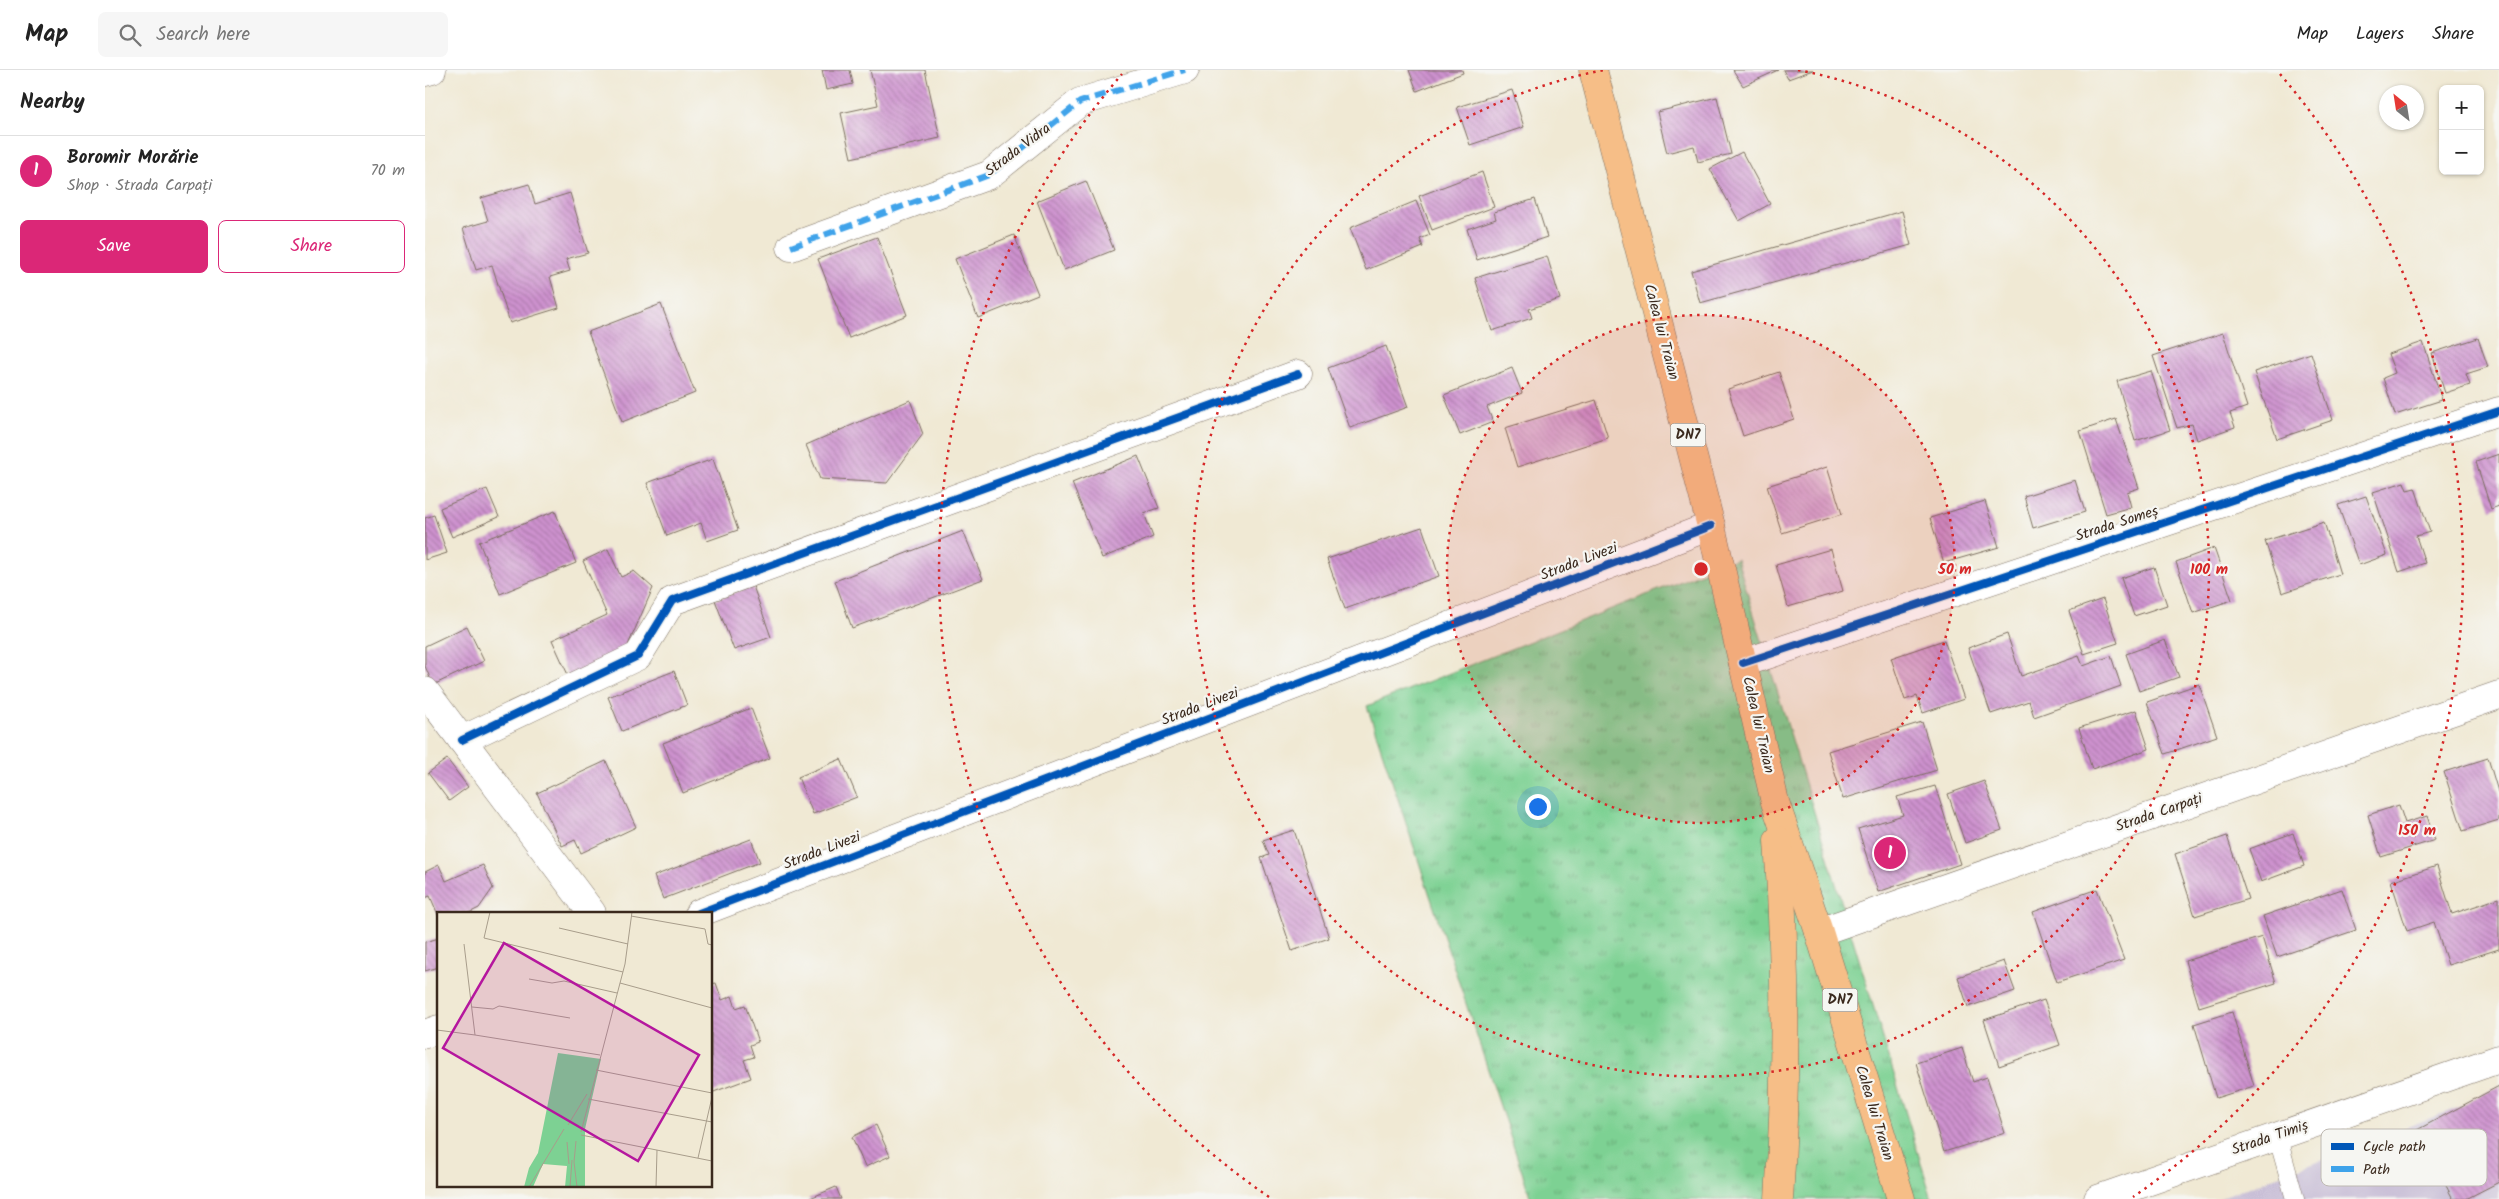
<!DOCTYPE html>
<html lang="en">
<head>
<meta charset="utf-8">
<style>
	body { margin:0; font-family:Kalam,sans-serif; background:#f6f6f6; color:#222 }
	.controls { position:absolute; right:15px; top:15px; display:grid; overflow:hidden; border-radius:8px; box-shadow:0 1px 4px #0004 }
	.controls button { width:45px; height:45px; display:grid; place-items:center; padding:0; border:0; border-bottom:1px solid #e0e0e0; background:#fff; color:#222; font:25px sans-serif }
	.compass { position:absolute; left:1954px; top:15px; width:45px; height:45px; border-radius:50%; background:#fff; box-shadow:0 1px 4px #0004; rotate:330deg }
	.you { position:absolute; left:1112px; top:736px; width:18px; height:18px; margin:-12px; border:4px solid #fff; border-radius:50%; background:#1a73e8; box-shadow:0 0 0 8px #1a73e833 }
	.badge { display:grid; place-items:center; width:32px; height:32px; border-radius:50%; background:#db2777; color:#fff; font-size:16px; font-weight:700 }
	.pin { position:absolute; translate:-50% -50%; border:2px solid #fff; box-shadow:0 1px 5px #0006 }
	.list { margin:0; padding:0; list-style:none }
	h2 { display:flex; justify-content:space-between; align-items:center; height:65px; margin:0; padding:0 20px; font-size:21px }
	h2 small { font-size:16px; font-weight:400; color:#767676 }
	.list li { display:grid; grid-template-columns:32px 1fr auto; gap:15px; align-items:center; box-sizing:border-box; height:70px; padding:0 20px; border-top:1px solid #e0e0e0 }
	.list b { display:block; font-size:19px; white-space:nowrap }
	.list p { margin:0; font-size:16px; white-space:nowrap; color:#767676 }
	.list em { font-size:16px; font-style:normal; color:#767676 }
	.actions { display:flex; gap:10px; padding:15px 20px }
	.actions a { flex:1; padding:11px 0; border:1px solid #db2777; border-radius:8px; text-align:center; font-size:18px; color:#db2777 }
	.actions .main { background:#db2777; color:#fff }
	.icon { flex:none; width:28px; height:28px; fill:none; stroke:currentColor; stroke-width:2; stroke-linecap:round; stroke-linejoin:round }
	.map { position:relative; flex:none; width:2074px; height:1129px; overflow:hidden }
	header { display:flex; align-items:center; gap:30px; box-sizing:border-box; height:70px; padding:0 25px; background:#fff; border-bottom:1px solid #e0e0e0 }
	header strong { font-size:24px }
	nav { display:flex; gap:28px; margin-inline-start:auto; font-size:18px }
	.search { width:350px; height:45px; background:#f6f6f6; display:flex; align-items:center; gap:12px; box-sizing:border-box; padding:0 18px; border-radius:8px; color:#767676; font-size:19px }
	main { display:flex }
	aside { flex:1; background:#fff }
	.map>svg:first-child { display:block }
</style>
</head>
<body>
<header>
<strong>Map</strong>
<div class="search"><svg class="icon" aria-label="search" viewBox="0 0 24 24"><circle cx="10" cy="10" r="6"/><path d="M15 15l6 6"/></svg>Search here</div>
<nav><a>Map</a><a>Layers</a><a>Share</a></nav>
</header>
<main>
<aside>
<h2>Nearby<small></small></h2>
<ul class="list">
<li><span class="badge">1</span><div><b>Boromir Morărie</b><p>Shop · Strada Carpați</p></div><em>70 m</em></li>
</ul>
<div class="actions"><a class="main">Save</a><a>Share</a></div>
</aside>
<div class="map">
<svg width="2074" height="1129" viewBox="0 0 2074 1129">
	<defs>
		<pattern id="grass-tufts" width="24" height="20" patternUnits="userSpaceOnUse" patternTransform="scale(1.25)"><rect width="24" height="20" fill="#7dd193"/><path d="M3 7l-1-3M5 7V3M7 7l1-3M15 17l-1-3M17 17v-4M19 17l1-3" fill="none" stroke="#68aa77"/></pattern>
		<pattern id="building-back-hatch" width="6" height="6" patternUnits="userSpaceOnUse" patternTransform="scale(1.25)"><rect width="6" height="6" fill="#ce92cf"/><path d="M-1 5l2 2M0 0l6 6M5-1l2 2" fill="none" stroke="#a877a7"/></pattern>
	</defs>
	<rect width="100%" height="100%" fill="#f6f6f2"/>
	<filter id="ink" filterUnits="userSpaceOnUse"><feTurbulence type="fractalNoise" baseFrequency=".02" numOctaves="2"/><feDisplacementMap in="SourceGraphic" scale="10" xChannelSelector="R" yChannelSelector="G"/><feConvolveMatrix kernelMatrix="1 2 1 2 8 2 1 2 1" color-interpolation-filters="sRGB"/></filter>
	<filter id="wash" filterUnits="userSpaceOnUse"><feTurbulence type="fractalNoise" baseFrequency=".0096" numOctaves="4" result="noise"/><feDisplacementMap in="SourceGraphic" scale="20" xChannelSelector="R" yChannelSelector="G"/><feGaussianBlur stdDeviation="1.12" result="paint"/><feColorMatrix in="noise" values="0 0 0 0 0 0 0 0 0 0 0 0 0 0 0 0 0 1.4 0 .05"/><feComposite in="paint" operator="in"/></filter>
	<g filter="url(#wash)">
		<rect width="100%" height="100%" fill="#f0e9d4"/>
		<polygon fill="#c9bfd7" points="2074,1022 2074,1129 1793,1129"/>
		<polygon fill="url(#grass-tufts)" stroke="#5c7e58" points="1312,489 1507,1129 1106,1129 942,636"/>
		<g id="blocks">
			<g fill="url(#building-back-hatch)">
				<polygon points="397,0 425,0 428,14 401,20"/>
				<polygon points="445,0 500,0 515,68 426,88 416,43 453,35"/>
				<polygon points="984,0 1037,0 1038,3 992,21"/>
				<polygon points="1308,0 1353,0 1318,16"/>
				<polygon points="1358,0 1388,0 1363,9"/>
				<polygon points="1087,20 1099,57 1045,75 1032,37"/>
				<polygon points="1292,27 1306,84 1273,92 1269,76 1242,83 1232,42"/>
				<polygon points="1317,82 1345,134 1314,151 1285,99"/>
				<polygon points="1057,102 1069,137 1007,160 994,126"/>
				<polygon points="661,111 689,180 639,200 612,131"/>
				<polygon points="104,114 110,134 145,123 163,183 141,189 145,201 125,207 134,238 85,253 67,195 51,200 38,158 63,151 56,128"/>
				<polygon points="1110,129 1122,167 1052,190 1042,159 1071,149 1069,142"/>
				<polygon points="991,131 1005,165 995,169 998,177 941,200 925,158"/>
				<polygon points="1477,141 1486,175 1275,233 1266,201"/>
				<polygon points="589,165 613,224 553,248 530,189"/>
				<polygon points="452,167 482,245 424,268 393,189"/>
				<polygon points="1122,186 1135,229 1104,239 1107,248 1067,261 1050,208"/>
				<polygon points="236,234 270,323 197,352 163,262"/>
				<polygon points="1798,263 1822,337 1805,343 1810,357 1772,370 1767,354 1752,358 1728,286"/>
				<polygon points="2053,268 2063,297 2041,304 2045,315 2020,323 2007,283"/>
				<polygon points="1998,272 2017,330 1970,345 1958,308 1970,303 1963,284"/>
				<polygon points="961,276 983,337 925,358 903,298"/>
				<polygon points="1886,283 1908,350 1852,369 1829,302"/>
				<polygon points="1087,298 1097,323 1062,337 1068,352 1035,365 1019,325"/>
				<polygon points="1726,301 1745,360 1710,371 1692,311"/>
				<polygon points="1354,302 1369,349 1318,366 1303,319"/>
				<polygon points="485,330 498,364 462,413 395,409 381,375"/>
				<polygon points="1171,330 1183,368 1092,397 1080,358"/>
				<polygon points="1691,349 1714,418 1702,422 1706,437 1681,444 1655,361"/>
				<polygon points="2074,384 2074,436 2066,439 2051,392"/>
				<polygon points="713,386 734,438 719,443 728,467 677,488 647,413"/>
				<polygon points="288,389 313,460 282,471 276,453 242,466 222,413"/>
				<polygon points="1402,397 1417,444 1357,463 1342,416"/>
				<polygon points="1650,410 1660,442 1608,458 1599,426"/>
				<polygon points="1979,412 1982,420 1990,418 2005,462 1991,466 2000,493 1974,502 1948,422"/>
				<polygon points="62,419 74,447 27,467 15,438"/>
				<polygon points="1941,426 1962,485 1934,495 1913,435"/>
				<polygon points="1560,431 1574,477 1519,493 1505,448"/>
				<polygon points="130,441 151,493 75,524 54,472"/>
				<polygon points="9,445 22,483 0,490 0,448"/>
				<polygon points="1899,452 1915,504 1857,523 1840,471"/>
				<polygon points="997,457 1014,506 920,539 902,489"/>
				<polygon points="538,461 558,509 427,558 410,511"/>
				<polygon points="1789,478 1807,530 1768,543 1751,492"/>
				<polygon points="183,479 196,507 209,501 228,518 200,582 144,607 127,570 182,545 158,491"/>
				<polygon points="1406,479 1418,521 1363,537 1351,495"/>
				<polygon points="1729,497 1742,535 1709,546 1696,508"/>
				<polygon points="328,516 346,567 309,580 290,530"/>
				<polygon points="1678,529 1693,573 1659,584 1644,541"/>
				<polygon points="42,556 59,591 8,615 0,596 0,576"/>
				<polygon points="1582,564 1596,606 1654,586 1658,596 1686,586 1696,616 1609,647 1604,631 1566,644 1543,578"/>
				<polygon points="1519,570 1539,629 1498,643 1492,626 1480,630 1466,588"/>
				<polygon points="1740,570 1754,607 1714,621 1701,584"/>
				<polygon points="249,601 262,635 197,661 183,627"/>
				<polygon points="1774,614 1792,666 1740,684 1722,632"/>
				<polygon points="326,638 345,688 258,723 238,673"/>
				<polygon points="1711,640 1724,679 1667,699 1654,658"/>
				<polygon points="1497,652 1512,700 1418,729 1403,681"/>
				<polygon points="2063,688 2074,725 2074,750 2038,761 2019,702"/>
				<polygon points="22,689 43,717 24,731 3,703"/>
				<polygon points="416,689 432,727 388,744 373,707"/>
				<polygon points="181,691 211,757 156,783 150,770 137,776 112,723"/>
				<polygon points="1559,711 1577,760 1540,773 1523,724"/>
				<polygon points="1510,716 1535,794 1453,822 1433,759 1478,745 1472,727"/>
				<polygon points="1974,735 1980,753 2002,746 2010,770 1956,787 1943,745"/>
				<polygon points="869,760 904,868 867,881 836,788 844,785 838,770"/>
				<polygon points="1868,763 1879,796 1836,812 1824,779"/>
				<polygon points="1802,766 1823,829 1770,846 1750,784"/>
				<polygon points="326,769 335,792 238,829 229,806"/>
				<polygon points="14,795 21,811 58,795 68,818 54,838 44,843 14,843 14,847 5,826 0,828 0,802"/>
				<polygon points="2012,796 2027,844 2074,828 2074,879 2023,895 2009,852 1982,861 1966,811"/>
				<polygon points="1672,819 1699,890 1632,912 1608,842"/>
				<polygon points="1917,819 1931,860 1852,887 1838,846"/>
				<polygon points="1837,867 1851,913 1774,937 1760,891"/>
				<polygon points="14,868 14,897 0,901 0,872"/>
				<polygon points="1579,891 1590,921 1543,937 1533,907"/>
				<polygon points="291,913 297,930 307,926 311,938 320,935 333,972 325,975 329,987 319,990 326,1008 286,1023 286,914"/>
				<polygon points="1619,930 1635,975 1574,996 1559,950"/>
				<polygon points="1807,942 1829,1016 1791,1028 1769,954"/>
				<polygon points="1537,978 1548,1012 1562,1007 1580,1063 1519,1082 1491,993"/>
				<polygon points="2074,1016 2074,1112 2041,1129 2028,1129 1992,1060"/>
				<polygon points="451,1055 465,1086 440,1097 427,1067"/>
				<polygon points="411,1117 416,1129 383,1129"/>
			</g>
		</g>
	</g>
	<g filter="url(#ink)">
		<use href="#blocks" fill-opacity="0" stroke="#7a6d5e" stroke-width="1"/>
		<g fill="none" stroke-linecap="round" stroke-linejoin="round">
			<defs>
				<polyline id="service" points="1852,1065 1870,1129"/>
				<g id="minor">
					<polyline points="0,2 7,0"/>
					<polyline points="366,177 564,105 655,32 760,0"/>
					<polyline points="1318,593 2074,341"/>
					<polyline points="0,621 167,843"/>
					<polyline points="37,670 213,586 247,531 873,304"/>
					<polyline points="274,843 1286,456"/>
					<polyline points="1394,862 2074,625"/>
					<polyline points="0,964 14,959"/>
					<polyline points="1673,1129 2074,989"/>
				</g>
				<g id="trunk">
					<polyline points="1168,0 1286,456 1350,732 1394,862 1476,1129"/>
					<path d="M 1353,770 C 1361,890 1362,1009 1354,1129"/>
				</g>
			</defs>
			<use href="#service" stroke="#7a6d5e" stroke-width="19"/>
			<use href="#minor" stroke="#7a6d5e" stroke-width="29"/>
			<use href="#trunk" stroke="#7a6d5e" stroke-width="29"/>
			<use href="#service" stroke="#fff" stroke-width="18"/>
			<use href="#minor" stroke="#fff" stroke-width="28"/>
			<use href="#trunk" stroke="#f6be87" stroke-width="28"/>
			<polyline stroke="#3fa3ea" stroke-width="6" stroke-dasharray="12 6" stroke-linecap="butt" points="366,177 564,105 655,32 760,0"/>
			<defs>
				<g id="cycleway">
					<polyline points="1318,593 2074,341"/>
					<polyline points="37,670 213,586 247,531 873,304"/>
					<polyline points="274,843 1286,456"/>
				</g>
			</defs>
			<use href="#cycleway" stroke="#f6f6f2" stroke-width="11"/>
			<use href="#cycleway" stroke="#0057b8" stroke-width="8"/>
		</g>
	</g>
	<circle cx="1276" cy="499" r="254" fill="#d62828" fill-opacity=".12"/>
	<g fill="none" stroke="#d62828" stroke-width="2.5" stroke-dasharray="2.5 5">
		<circle cx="1276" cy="499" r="254"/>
		<path d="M1373 0A508 508 0 1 1 1179 0"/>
		<path d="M844 1127A762 762 0 0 1 697 4M1855 4A762 762 0 0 1 1708 1127"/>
	</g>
	<g text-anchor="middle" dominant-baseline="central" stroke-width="4.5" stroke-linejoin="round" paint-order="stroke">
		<g fill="#f6f6f2" stroke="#73675e" stroke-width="1">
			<rect x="1245.5" y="353.5" width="35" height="23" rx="4"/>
			<rect x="1397.5" y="918.5" width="35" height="23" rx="4"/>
		</g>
		<g font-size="14" font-weight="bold" fill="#3b2a1e">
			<text x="1263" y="365">DN7</text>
			<text x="1415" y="930">DN7</text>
		</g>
		<g font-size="15" fill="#3b2a1e" stroke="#f6f6f2">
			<text transform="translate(593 80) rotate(-37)">Strada Vidra</text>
			<text transform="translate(1236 262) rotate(75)">Calea lui Traian</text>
			<text transform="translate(1692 454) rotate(-18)">Strada Someș</text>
			<text transform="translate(1154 492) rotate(-21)">Strada Livezi</text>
			<text transform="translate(775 637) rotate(-21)">Strada Livezi</text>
			<text transform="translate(1333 655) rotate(77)">Calea lui Traian</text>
			<text transform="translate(1734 743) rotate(-19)">Strada Carpați</text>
			<text transform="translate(397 781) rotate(-21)">Strada Livezi</text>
			<text transform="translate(1449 1043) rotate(73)">Calea lui Traian</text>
			<text transform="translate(1845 1068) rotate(-19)">Strada Timiș</text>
		</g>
	</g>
	<g transform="translate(12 842)">
		<rect width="275" height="275" fill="#f0e9d4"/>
		<path d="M 121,141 L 164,147 L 148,217 L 148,275 L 128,275 L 130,254 L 106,252 L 96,275 L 87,275 L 92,256 L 101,241 Z" fill="#7dd193"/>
		<path fill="none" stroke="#a89d8b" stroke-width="1" d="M 53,0 L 47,26 L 186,60M 194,4 L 268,17 L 271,32 L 275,33M 122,16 L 191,32M 27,32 L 38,123 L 163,143M 92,67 L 115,71 L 127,69 L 180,81M 183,71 L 275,96M 35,95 L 56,97 L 62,94 L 133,106M 0,118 L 38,123M 159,158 L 275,181M 151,187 L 275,210M 131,213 L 150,182M 144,220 L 188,52 L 195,0M 144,223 L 275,249M 139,229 L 137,250 L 140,275M 130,230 L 132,252M 261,246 L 275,185M 92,275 L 127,217M 133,275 L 135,248M 219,275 L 220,238"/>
		<path fill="#b5179e" fill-opacity="0.15" stroke="#b5179e" stroke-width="2.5" d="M 67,31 L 262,143 L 201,249 L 6,136 Z"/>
		<rect width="275" height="275" fill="none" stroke="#3b2a1e" stroke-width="2.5"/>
	</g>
	<rect x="1896" y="1059" width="166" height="57" rx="8" fill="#f6f6f2" stroke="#beb9b2" stroke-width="1"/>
	<rect x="1906" y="1073" width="23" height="7" fill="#0057b8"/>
	<rect x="1906" y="1096" width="23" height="6" fill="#3fa3ea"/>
	<g font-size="14" fill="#3b2a1e">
		<text x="1938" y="1081">Cycle path</text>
		<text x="1938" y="1104">Path</text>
	</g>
	<circle cx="1276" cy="499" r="8" fill="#d62828" stroke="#f6f6f2" stroke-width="2.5"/>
	<g font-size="15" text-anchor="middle" font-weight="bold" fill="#d62828" stroke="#f6f6f2" stroke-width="4.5" stroke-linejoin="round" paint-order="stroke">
		<text x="1530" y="504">50 m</text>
		<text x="1784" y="504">100 m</text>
		<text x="1992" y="765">150 m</text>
	</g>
</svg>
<div class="controls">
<button>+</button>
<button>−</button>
</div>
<svg class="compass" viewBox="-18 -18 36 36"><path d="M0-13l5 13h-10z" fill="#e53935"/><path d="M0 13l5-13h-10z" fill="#767676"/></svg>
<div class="you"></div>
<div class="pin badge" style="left:1465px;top:783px">1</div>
</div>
</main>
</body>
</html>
